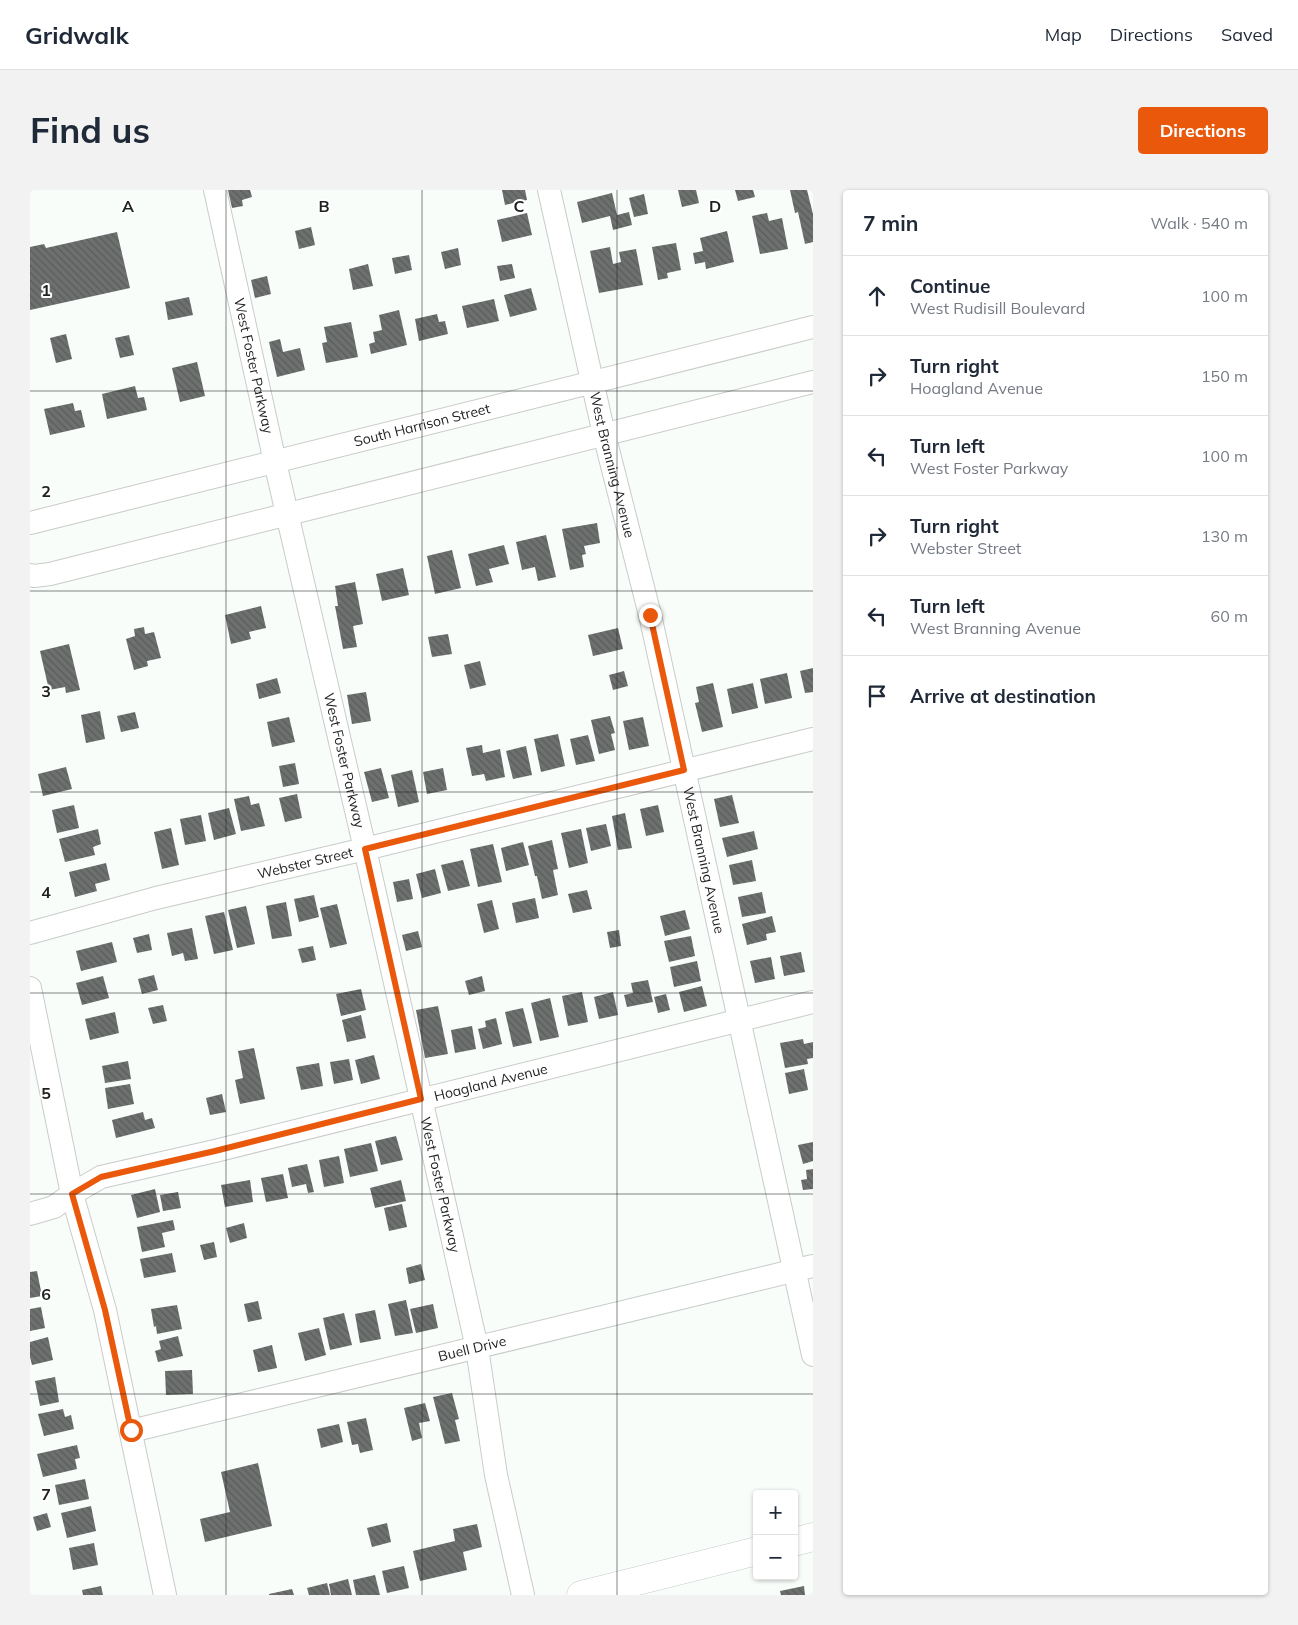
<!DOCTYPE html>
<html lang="en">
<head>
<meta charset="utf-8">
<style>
	body { margin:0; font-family:Mulish,sans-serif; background:#f2f2f3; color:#1f2937 }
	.controls { position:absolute; right:15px; bottom:15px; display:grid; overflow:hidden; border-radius:5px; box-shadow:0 1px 4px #0004 }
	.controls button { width:45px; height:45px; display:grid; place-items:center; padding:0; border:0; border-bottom:1px solid #e0e1e3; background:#fff; color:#1f2937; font:25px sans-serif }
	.stop { position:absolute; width:15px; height:15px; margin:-11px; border:4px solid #ea580c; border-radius:50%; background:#fff }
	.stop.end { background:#ea580c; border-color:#fff; box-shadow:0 1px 5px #0008 }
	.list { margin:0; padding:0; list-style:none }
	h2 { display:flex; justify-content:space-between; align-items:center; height:65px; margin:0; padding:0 20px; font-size:21px }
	h2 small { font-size:16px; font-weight:400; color:#747a83 }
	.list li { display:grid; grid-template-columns:32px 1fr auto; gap:15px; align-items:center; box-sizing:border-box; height:80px; padding:0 20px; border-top:1px solid #e0e1e3 }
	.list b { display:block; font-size:19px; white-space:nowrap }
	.list p { margin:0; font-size:16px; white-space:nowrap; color:#747a83 }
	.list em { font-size:16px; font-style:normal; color:#747a83 }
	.icon { flex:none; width:28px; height:28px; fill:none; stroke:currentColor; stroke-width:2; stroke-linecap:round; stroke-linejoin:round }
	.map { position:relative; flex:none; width:783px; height:1405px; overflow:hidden; border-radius:5px }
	header { display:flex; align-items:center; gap:30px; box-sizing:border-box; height:70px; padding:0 25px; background:#fff; border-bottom:1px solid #e0e1e3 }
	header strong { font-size:24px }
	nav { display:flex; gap:28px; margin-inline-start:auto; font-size:18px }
	.intro { display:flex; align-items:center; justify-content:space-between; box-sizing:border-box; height:120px; padding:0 30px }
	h1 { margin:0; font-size:35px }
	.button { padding:12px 22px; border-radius:5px; background:#ea580c; color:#fff; font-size:18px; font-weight:700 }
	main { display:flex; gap:30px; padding:0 30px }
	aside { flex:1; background:#fff; border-radius:5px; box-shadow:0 1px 4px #0004 }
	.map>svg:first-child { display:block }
</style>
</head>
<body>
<header>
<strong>Gridwalk</strong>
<nav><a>Map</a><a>Directions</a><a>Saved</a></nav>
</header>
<div class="intro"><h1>Find us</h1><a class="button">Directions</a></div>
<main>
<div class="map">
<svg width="783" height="1405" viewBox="0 0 783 1405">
	<defs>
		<pattern id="building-back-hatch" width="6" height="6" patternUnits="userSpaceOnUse" patternTransform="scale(1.25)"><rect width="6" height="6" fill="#6d706e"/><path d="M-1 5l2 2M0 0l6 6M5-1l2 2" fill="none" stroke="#595c5a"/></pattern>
	</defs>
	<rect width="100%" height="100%" fill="#f9fdfa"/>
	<g fill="url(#building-back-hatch)">
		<polygon points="198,0 220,0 222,7 212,10 213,16 202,18"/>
		<polygon points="472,0 495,0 497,10 475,15"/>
		<polygon points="648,0 666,0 669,13 652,17"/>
		<polygon points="705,0 723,0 725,7 708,11"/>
		<polygon points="760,0 777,0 783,24 783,52 775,54 768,22 765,23"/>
		<polygon points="582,3 587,25 599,22 602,35 583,40 580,26 552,33 547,12"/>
		<polygon points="614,4 618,24 604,27 599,8"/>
		<polygon points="497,23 502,45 472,52 467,30"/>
		<polygon points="737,23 739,31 752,28 758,59 730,64 722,26"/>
		<polygon points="281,37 285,55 269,59 265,41"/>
		<polygon points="697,41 704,72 676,79 675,72 665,74 663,63 673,61 670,48"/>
		<polygon points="87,42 100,98 0,120 0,57 14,54 16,58"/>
		<polygon points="646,53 651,80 637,83 638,88 628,90 622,57"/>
		<polygon points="580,57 583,74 591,72 589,62 606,59 613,95 569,103 560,61"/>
		<polygon points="428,58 431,75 415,79 411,62"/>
		<polygon points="379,65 382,80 365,84 362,68"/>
		<polygon points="338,74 343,96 323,100 319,79"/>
		<polygon points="482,74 485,88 470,91 467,76"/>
		<polygon points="237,86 241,104 225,108 221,90"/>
		<polygon points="501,98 507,120 480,127 474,105"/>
		<polygon points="159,107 163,125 138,130 135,112"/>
		<polygon points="464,109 469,131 437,138 432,116"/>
		<polygon points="369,120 377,155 341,164 339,154 345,152 343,142 352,140 349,125"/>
		<polygon points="407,124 409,132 415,131 418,144 389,151 385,129"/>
		<polygon points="321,132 328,167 296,173 292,153 297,152 294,137"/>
		<polygon points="36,144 42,169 26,173 20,148"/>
		<polygon points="99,145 104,165 90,168 85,148"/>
		<polygon points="250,149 253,162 270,158 275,180 247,187 239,152"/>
		<polygon points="167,172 175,206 150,212 142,178"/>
		<polygon points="105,196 108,208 114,207 117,220 77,229 72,204"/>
		<polygon points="43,213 45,221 51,220 55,237 20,245 14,219"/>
		<polygon points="567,333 570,353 554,356 556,364 552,365 554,377 540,380 532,339"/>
		<polygon points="516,345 526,387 508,391 505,377 492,380 486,352"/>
		<polygon points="474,355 479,374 459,379 463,392 446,396 438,364"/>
		<polygon points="422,360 431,398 405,404 397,366"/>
		<polygon points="373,378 379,405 352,411 346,384"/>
		<polygon points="325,392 333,434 323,436 327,457 313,459 305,416 308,416 305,396"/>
		<polygon points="231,416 236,438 219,442 221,449 201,454 195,425"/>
		<polygon points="114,437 115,444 124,442 131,468 117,471 118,476 104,480 96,449 105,446 104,439"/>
		<polygon points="588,438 593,459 563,466 558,445"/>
		<polygon points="418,444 422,464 402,467 398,447"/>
		<polygon points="39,454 50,500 36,503 35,497 19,500 10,461"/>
		<polygon points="450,471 456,495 440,499 434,475"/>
		<polygon points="783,478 783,502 775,503 770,481"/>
		<polygon points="594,481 598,496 583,500 579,485"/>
		<polygon points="757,483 762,508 735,514 730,489"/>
		<polygon points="247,488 251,503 229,509 226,494"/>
		<polygon points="683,493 693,537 672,542 665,513 669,512 666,497"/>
		<polygon points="723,493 728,518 702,524 697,499"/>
		<polygon points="336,502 341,531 322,534 317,505"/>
		<polygon points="70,521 75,549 56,553 51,525"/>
		<polygon points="105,522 109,538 91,542 87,526"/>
		<polygon points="580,526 585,543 581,544 585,560 569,564 561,530"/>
		<polygon points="259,527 265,552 242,557 237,532"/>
		<polygon points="613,527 619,556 599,560 593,531"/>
		<polygon points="528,544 535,576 511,582 504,549"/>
		<polygon points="558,545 565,571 546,575 540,549"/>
		<polygon points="452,555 453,563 470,559 475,587 456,591 454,584 442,586 436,558"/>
		<polygon points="496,556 502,585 483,589 476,561"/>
		<polygon points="265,573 269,594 253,597 249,576"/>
		<polygon points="36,577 42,599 13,606 8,584"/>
		<polygon points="351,578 359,608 342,612 334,582"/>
		<polygon points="413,578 417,600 397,604 393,582"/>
		<polygon points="382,580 389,612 368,617 361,585"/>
		<polygon points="267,604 272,628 255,632 249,608"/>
		<polygon points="702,605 709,633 690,637 684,609"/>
		<polygon points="219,606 221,615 229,613 235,636 211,641 204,609"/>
		<polygon points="44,615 49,638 27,643 22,620"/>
		<polygon points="628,615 634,642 616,646 610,619"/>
		<polygon points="199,618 206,644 184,650 178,623"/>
		<polygon points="595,623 602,658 588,660 582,626"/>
		<polygon points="171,625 176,651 155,655 150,629"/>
		<polygon points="576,634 581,656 561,661 556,638"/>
		<polygon points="141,638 149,675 132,679 124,642"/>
		<polygon points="68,639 71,654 63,657 65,665 35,672 29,649"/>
		<polygon points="551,639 558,673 539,678 531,643"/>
		<polygon points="724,641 728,659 697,667 692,648"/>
		<polygon points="522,650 528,679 523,680 528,705 512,709 507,686 505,686 498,656"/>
		<polygon points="493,652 499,675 476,681 471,658"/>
		<polygon points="463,654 472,692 448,697 440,659"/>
		<polygon points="433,670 440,696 418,701 411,675"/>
		<polygon points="722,670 726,691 703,695 699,675"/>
		<polygon points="76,673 80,690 65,694 67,701 45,707 39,682"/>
		<polygon points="405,679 411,703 392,708 386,684"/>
		<polygon points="379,689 383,709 367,712 363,692"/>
		<polygon points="557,700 562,719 543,723 538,704"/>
		<polygon points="732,702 736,723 712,727 708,707"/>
		<polygon points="284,705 289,727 269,732 264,709"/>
		<polygon points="505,708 509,728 486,733 482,713"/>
		<polygon points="462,710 469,739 454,743 447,714"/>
		<polygon points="256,712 262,746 242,749 236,716"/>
		<polygon points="307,714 317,754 300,758 290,718"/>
		<polygon points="216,716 225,754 207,758 198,720"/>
		<polygon points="655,720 660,739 635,746 630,726"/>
		<polygon points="194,722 203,760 184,764 175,726"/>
		<polygon points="742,726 746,742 736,744 737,750 717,755 712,734"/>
		<polygon points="162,738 168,769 155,771 153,763 142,766 137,743"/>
		<polygon points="589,740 591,756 580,758 577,742"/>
		<polygon points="388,741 392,757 376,761 372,745"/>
		<polygon points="119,744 122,760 107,763 103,748"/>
		<polygon points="661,746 665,766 639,772 634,751"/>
		<polygon points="82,752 87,772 51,781 46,761"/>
		<polygon points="283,756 286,770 272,773 268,759"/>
		<polygon points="771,762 775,782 754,786 750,766"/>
		<polygon points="741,767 745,789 725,793 720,771"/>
		<polygon points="667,771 671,791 644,797 640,777"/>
		<polygon points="124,785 128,800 112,804 108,789"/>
		<polygon points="73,786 79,808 52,815 46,793"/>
		<polygon points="452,786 455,801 439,805 435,791"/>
		<polygon points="618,790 623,812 597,817 594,805 603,803 601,793"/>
		<polygon points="672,796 677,816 654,822 649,802"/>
		<polygon points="331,799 336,820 311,826 306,804"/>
		<polygon points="552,802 558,832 538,836 532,806"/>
		<polygon points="583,802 588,825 569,829 564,807"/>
		<polygon points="636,804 640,820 628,823 624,807"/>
		<polygon points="520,808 529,847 510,851 501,813"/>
		<polygon points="133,815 137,831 123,834 118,818"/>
		<polygon points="408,816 418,864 395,868 386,820"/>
		<polygon points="493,818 502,853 483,857 475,822"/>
		<polygon points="85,822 89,843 60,850 55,829"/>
		<polygon points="331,825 336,848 317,852 312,830"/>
		<polygon points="466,828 472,854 453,859 448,839 456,837 455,831"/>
		<polygon points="442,836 446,859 425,863 421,840"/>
		<polygon points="773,849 774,854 783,852 783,868 777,869 778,874 755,878 750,853"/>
		<polygon points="224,858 235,909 210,914 205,890 213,888 208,861"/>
		<polygon points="344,865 350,889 331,894 325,870"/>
		<polygon points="319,869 323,890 304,894 300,872"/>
		<polygon points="98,871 101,889 75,893 72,876"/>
		<polygon points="289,873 293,896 271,900 266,877"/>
		<polygon points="774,879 778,900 759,904 755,883"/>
		<polygon points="100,894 104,914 78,919 75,898"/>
		<polygon points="192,904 196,922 180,925 176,908"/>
		<polygon points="113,922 115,930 122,928 125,938 86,948 82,930"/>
		<polygon points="366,946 373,970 351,975 345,951"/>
		<polygon points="783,952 783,971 773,974 768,955"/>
		<polygon points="341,953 348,981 320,987 314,959"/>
		<polygon points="309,966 314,993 294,997 289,970"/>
		<polygon points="277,974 284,1002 278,1003 276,994 262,997 258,978"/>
		<polygon points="783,979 783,999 773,1000 771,990 777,989 776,980"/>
		<polygon points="253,984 258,1008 236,1012 231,988"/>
		<polygon points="220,990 223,1012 195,1017 191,995"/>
		<polygon points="371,990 376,1011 345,1018 340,998"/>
		<polygon points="125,999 130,1022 107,1028 101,1005"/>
		<polygon points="148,1002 151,1018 133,1021 130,1005"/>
		<polygon points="372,1014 377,1037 359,1041 354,1018"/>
		<polygon points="143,1030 145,1040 132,1043 135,1057 112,1062 107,1037"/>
		<polygon points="214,1033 217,1048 200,1053 196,1038"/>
		<polygon points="184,1052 187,1067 174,1070 170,1055"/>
		<polygon points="142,1063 146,1082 114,1088 110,1069"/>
		<polygon points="391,1074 395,1090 379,1094 376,1078"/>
		<polygon points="7,1081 12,1106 0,1108 0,1082"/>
		<polygon points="376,1110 383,1143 365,1146 358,1114"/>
		<polygon points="228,1111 232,1129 218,1132 214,1114"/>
		<polygon points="403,1114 408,1138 386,1143 380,1119"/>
		<polygon points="147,1115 152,1139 127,1144 126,1136 124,1137 121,1119"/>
		<polygon points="11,1117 15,1138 0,1141 0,1119"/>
		<polygon points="345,1120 351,1149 330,1153 325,1124"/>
		<polygon points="314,1123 322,1155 300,1160 293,1128"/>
		<polygon points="289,1138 296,1165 275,1171 268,1143"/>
		<polygon points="148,1146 153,1166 128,1172 125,1161 131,1159 129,1151"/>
		<polygon points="18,1147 23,1170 2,1175 0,1167 0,1152"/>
		<polygon points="242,1155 247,1178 228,1182 223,1160"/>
		<polygon points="162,1180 163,1204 136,1205 135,1181"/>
		<polygon points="25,1187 29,1212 10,1216 5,1191"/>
		<polygon points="422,1203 429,1229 425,1230 430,1251 415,1254 403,1207"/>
		<polygon points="395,1213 400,1231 389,1233 392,1248 382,1251 374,1218"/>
		<polygon points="33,1219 35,1227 41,1225 44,1239 14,1246 8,1224"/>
		<polygon points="336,1228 343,1260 330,1263 328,1254 322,1255 317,1232"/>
		<polygon points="309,1234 313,1252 291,1258 287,1239"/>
		<polygon points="47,1255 50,1268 45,1269 47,1279 13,1287 7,1264"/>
		<polygon points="228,1273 242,1336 175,1352 170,1329 200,1322 191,1282"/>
		<polygon points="55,1289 59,1309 29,1315 25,1295"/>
		<polygon points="61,1316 66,1341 37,1348 31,1323"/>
		<polygon points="17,1323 21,1337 7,1341 3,1327"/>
		<polygon points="357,1333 361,1352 342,1357 337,1338"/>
		<polygon points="447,1334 452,1357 433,1362 437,1380 390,1391 383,1361 425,1351 423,1339"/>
		<polygon points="64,1353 68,1375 43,1380 39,1358"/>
		<polygon points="374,1376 379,1398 357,1403 352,1381"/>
		<polygon points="345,1385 350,1405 326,1405 323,1390"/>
		<polygon points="318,1389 322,1405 301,1405 299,1394"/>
		<polygon points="297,1393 300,1405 279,1405 277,1398"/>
		<polygon points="71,1396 73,1405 53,1405 52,1400"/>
		<polygon points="774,1396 775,1405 751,1405 750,1401"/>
		<polygon points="262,1399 264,1405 239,1405 239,1404"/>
	</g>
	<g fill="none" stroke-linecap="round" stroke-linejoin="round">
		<defs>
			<g id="minor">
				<path id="s1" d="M 185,0 L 245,272 L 335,659 L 447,1158 L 466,1285 L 493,1405"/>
				<path id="s2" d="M 519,0 L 574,244 L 620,425 L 783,1165"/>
				<path id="s3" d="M 0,333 L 783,137"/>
				<polyline points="0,385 4,386 20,384 783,192"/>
				<path id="s4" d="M 0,743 L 126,708 L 335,659 L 783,549"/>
				<polyline points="0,798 42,1004 75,1120 135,1405"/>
				<path id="s5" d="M 0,1024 L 24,1017 L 42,1004 L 71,987 L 185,961 L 783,812"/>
				<path id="s6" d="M 101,1241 L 783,1076"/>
			</g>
			<g id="major">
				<polyline points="764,1352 783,1347"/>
				<polyline points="551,1405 727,1361"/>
			</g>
		</defs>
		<use href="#minor" stroke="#c8ccc9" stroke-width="24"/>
		<use href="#major" stroke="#c8ccc9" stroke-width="29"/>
		<use href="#minor" stroke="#fff" stroke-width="22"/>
		<use href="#major" stroke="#fff" stroke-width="28"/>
	</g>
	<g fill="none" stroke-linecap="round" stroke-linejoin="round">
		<polyline stroke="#ea580c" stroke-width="6" points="101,1240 75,1120 42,1004 71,987 185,961 391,909 335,659 654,580 620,425"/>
	</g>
	<path fill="none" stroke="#1f2120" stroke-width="1" stroke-opacity="0.55" d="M 196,0 L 196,1405M 392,0 L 392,1405M 587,0 L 587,1405M 0,201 L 783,201M 0,401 L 783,401M 0,602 L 783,602M 0,803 L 783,803M 0,1004 L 783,1004M 0,1204 L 783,1204"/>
	<g text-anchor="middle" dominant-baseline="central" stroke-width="4" stroke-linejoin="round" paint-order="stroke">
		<g font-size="14" fill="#1f2120" stroke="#fff">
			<text stroke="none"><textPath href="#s1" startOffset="180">West Foster Parkway</textPath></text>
			<text stroke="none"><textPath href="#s3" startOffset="404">South Harrison Street</textPath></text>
			<text stroke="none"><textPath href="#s2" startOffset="282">West Branning Avenue</textPath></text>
			<text stroke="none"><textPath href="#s1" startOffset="585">West Foster Parkway</textPath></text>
			<text stroke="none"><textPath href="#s2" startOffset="688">West Branning Avenue</textPath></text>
			<text stroke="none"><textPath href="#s4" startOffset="284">Webster Street</textPath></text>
			<text stroke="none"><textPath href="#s5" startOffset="482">Hoagland Avenue</textPath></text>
			<text stroke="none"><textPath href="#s1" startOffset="1020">West Foster Parkway</textPath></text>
			<text stroke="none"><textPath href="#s6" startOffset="351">Buell Drive</textPath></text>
		</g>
	</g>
	<g font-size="16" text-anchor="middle" font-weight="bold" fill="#1f2120" stroke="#fff" stroke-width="4" stroke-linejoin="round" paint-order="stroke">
		<text x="98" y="22">A</text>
		<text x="294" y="22">B</text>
		<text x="489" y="22">C</text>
		<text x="685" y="22">D</text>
		<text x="16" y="106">1</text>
		<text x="16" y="307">2</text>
		<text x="16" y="507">3</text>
		<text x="16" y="708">4</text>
		<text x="16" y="909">5</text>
		<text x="16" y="1110">6</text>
		<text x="16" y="1310">7</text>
	</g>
</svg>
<div class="controls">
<button>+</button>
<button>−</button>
</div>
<div class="stop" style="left:101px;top:1240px"></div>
<div class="stop end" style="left:620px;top:425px"></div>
</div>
<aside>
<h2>7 min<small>Walk · 540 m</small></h2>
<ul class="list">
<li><svg class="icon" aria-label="ahead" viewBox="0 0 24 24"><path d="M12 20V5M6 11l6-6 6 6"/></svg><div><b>Continue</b><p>West Rudisill Boulevard</p></div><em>100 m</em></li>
<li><svg class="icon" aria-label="right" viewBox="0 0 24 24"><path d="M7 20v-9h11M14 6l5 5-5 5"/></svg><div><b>Turn right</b><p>Hoagland Avenue</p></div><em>150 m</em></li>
<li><svg class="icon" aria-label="left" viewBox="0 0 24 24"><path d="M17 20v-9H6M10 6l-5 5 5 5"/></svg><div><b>Turn left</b><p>West Foster Parkway</p></div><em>100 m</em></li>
<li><svg class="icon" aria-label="right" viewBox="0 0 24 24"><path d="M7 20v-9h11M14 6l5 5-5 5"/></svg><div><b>Turn right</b><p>Webster Street</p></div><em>130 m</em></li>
<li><svg class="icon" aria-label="left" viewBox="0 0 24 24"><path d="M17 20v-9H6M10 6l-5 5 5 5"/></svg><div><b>Turn left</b><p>West Branning Avenue</p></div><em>60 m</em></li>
<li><svg class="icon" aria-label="arrive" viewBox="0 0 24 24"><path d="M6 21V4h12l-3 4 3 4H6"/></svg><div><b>Arrive at destination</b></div></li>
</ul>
</aside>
</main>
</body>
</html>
